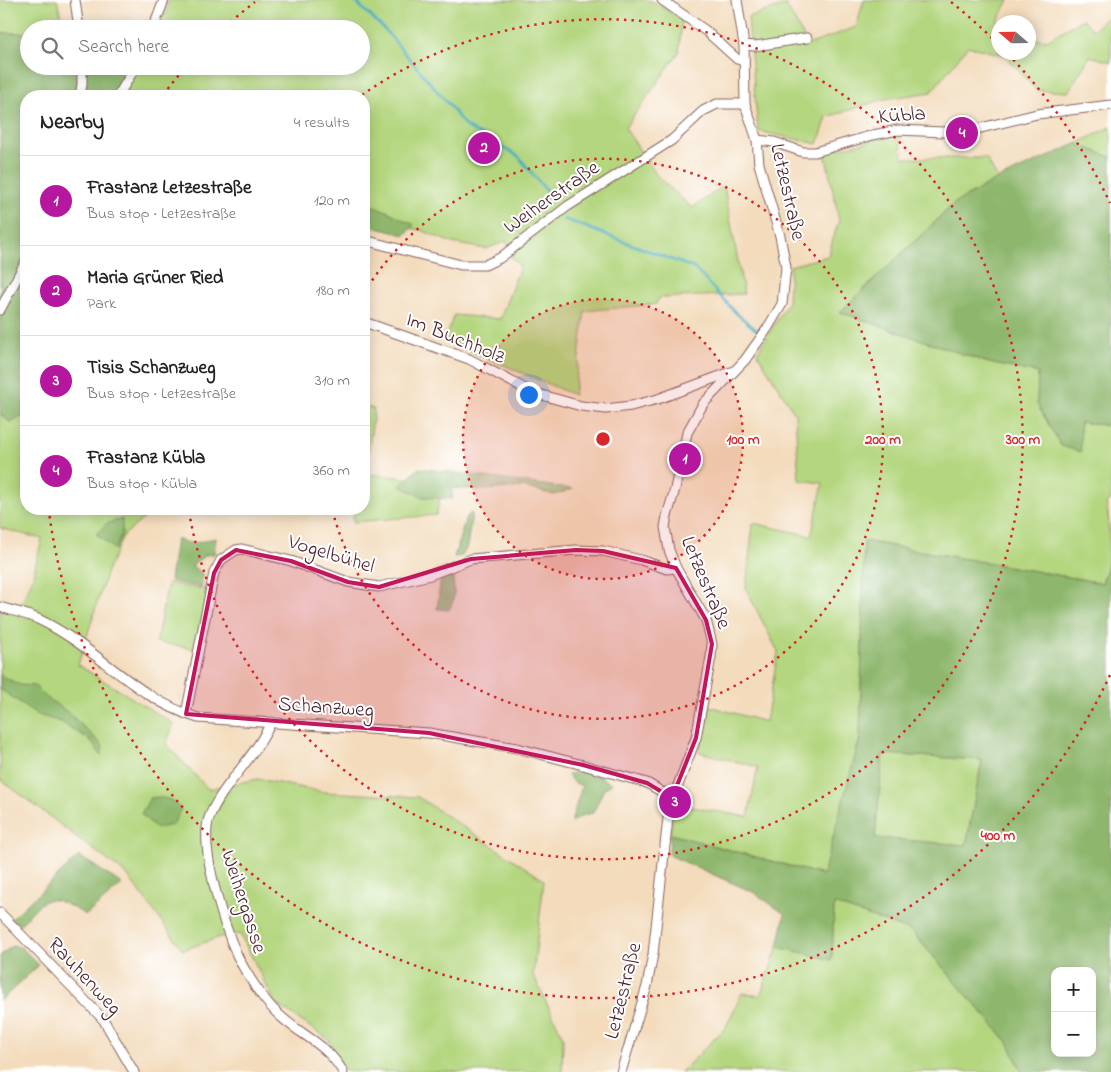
<!DOCTYPE html>
<html lang="en">
<head>
<meta charset="utf-8">
<style>
	body { margin:0; font-family:"Indie Flower",sans-serif; background:#f6f6f6; color:#222 }
	.controls { position:absolute; right:15px; bottom:15px; display:grid; overflow:hidden; border-radius:10px; box-shadow:0 2px 12px #0003 }
	.controls button { width:45px; height:45px; display:grid; place-items:center; padding:0; border:0; border-bottom:1px solid #e0e0e0; background:#fff; color:#222; font:25px sans-serif }
	.compass { position:absolute; left:991px; top:15px; width:45px; height:45px; border-radius:50%; background:#fff; box-shadow:0 2px 12px #0003; rotate:290deg }
	.you { position:absolute; left:528px; top:394px; width:18px; height:18px; margin:-12px; border:4px solid #fff; border-radius:50%; background:#1a73e8; box-shadow:0 0 0 8px #1a73e833 }
	.badge { display:grid; place-items:center; width:32px; height:32px; border-radius:50%; background:#b5179e; color:#fff; font-size:16px; font-weight:700 }
	.pin { position:absolute; translate:-50% -50%; border:2px solid #fff; box-shadow:0 1px 5px #0006 }
	.list { margin:0; padding:0; list-style:none }
	h2 { display:flex; justify-content:space-between; align-items:center; height:65px; margin:0; padding:0 20px; font-size:21px }
	h2 small { font-size:16px; font-weight:400; color:#767676 }
	.list li { display:grid; grid-template-columns:32px 1fr auto; gap:15px; align-items:center; box-sizing:border-box; height:90px; padding:0 20px; border-top:1px solid #e0e0e0 }
	.list b { display:block; font-size:19px; white-space:nowrap }
	.list p { margin:0; font-size:16px; white-space:nowrap; color:#767676 }
	.list em { font-size:16px; font-style:normal; color:#767676 }
	.icon { flex:none; width:28px; height:28px; fill:none; stroke:currentColor; stroke-width:2; stroke-linecap:round; stroke-linejoin:round }
	.map { position:relative; flex:none; width:1111px; height:1072px; overflow:hidden }
	.search { position:absolute; background:#fff; box-shadow:0 2px 12px #0003; left:20px; top:20px; width:350px; height:55px; display:flex; align-items:center; gap:12px; box-sizing:border-box; padding:0 18px; border-radius:28px; color:#767676; font-size:19px }
	.panel { position:absolute; background:#fff; box-shadow:0 2px 12px #0003; left:20px; top:90px; width:350px; height:425px; border-radius:20px }
	.map>svg:first-child { display:block }
</style>
</head>
<body>
<div class="map">
<svg width="1111" height="1072" viewBox="0 0 1111 1072">
	<rect width="100%" height="100%" fill="#fff"/>
	<filter id="ink" filterUnits="userSpaceOnUse"><feTurbulence type="fractalNoise" baseFrequency=".02" numOctaves="2"/><feDisplacementMap in="SourceGraphic" scale="10" xChannelSelector="R" yChannelSelector="G"/><feConvolveMatrix kernelMatrix="1 2 1 2 8 2 1 2 1" color-interpolation-filters="sRGB"/></filter>
	<filter id="wash" filterUnits="userSpaceOnUse"><feTurbulence type="fractalNoise" baseFrequency=".0096" numOctaves="4" result="noise"/><feDisplacementMap in="SourceGraphic" scale="20" xChannelSelector="R" yChannelSelector="G"/><feGaussianBlur stdDeviation="1.12" result="paint"/><feColorMatrix in="noise" values="0 0 0 0 0 0 0 0 0 0 0 0 0 0 0 0 0 1.4 0 .05"/><feComposite in="paint" operator="in"/></filter>
	<g filter="url(#wash)">
		<rect width="100%" height="100%" fill="#f3dbbb"/>
		<g fill="#b3d67e" stroke="#7e7a54">
			<polygon points="0,0 57,0 64,29 29,29 29,33 0,33"/>
			<polygon points="169,0 650,0 682,19 679,52 625,128 658,177 692,208 724,186 744,294 659,298 656,304 585,311 574,395 445,340 454,315 500,319 520,267 510,255 511,251 506,241 486,249 452,243 421,230 386,224 364,210 364,96 118,96 126,66 361,66 361,29 137,29 166,14"/>
			<polygon points="864,0 1009,0 997,22 998,52 1028,52 1029,38 1047,40 1083,19 1093,30 1111,14 1111,62 1090,56 1068,92 1036,90 1006,56 968,46 931,92 885,99 827,117 818,144 758,131 748,17 786,5 808,45 856,27"/>
			<polygon points="1111,127 1111,157 1076,144"/>
			<path d="M 899,134 L 903,158 L 986,158 L 998,179 L 955,203 L 840,312 L 989,363 L 1038,373 L 1037,404 L 1080,422 L 1111,426 L 1111,500 L 1106,504 C 1111,523 1111,564 1103,583 L 864,541 L 860,738 L 823,875 L 670,834 L 675,804 L 748,817 L 758,767 L 699,752 L 709,706 L 766,722 L 778,652 L 746,589 L 753,523 L 811,536 L 823,483 L 799,480 L 795,414 L 757,353 L 788,302 L 790,266 L 828,256 L 839,220 L 825,152 Z"/>
			<polygon points="364,406 374,409 366,474 444,482 436,515 353,522 354,509 364,509"/>
			<polygon points="0,414 10,422 26,415 26,509 155,509 123,536 107,571 78,665 174,724 166,744 208,789 258,779 323,792 418,797 544,880 533,975 563,1037 562,1072 347,1072 328,1039 276,1004 240,934 220,937 183,950 127,875 0,779 0,608 18,611 32,580 42,539 0,528"/>
			<polygon points="168,583 208,590 195,649 156,642"/>
			<polygon points="883,754 982,760 966,845 875,838"/>
			<polygon points="834,904 911,931 1008,1042 1022,1072 681,1072 726,1027 742,993 760,996 778,947 832,959"/>
		</g>
		<g fill="#8eb76d" stroke="#6c6b4c" fill-rule="evenodd">
			<polygon points="0,33 29,33 29,66 126,66 118,96 26,96 26,415 10,422 0,414"/>
			<polygon points="1076,144 1111,157 1111,426 1080,422 1081,452 1061,446 1037,404 1038,373 989,363 840,312 955,203 998,179"/>
			<polygon points="364,203 387,211 414,225 405,235 369,226 364,222"/>
			<polygon points="419,468 573,489 554,495 523,487 482,490 451,488 453,499 422,497 400,486"/>
			<polygon points="472,513 467,547 462,556 454,557 466,517"/>
			<polygon points="122,519 122,534 115,550 96,534 106,524"/>
			<path d="M 216,538 L 214,554 L 205,555 L 192,566 L 202,573 L 202,587 L 170,581 L 176,539 C 195,547 199,541 216,538 Z"/>
			<path d="M 864,541 L 1102,583 L 1111,557 L 1111,1072 L 1022,1072 L 1008,1042 L 911,931 L 834,904 L 832,960 L 778,947 L 785,914 L 755,893 L 669,855 L 670,834 L 823,875 L 860,738 ZM 883,754 L 982,760 L 966,845 L 875,838 ZM 1055,971 L 1092,971 L 1092,1053 L 1055,1053 Z"/>
			<path d="M 453,573 C 453,588 457,596 449,610 L 437,609 L 441,576 Z"/>
			<polygon points="0,675 20,685 35,686 47,698 69,713 103,746 101,755 90,740 61,722 38,715 0,689"/>
			<polygon points="579,769 593,773 612,784 604,789 593,813 583,815 571,822 582,786 573,782 568,775"/>
			<polygon points="158,797 171,800 181,809 173,825 156,828 141,814 150,798"/>
			<path d="M 79,856 L 122,884 L 86,915 C 42,890 48,896 15,930 L 8,922 Z"/>
			<polygon points="13,945 22,948 39,965 0,1001 0,956"/>
		</g>
		<g fill="none" stroke-linecap="round" stroke-linejoin="round">
			<g stroke="#44abc4" stroke-width="2.5">
				<polyline points="354,0 385,30 450,106 465,126 518,156 553,199"/>
				<polyline points="564,219 694,268 736,313 760,333"/>
			</g>
		</g>
	</g>
	<g filter="url(#ink)">
		<g fill="none" stroke-linecap="round" stroke-linejoin="round">
			<defs>
				<g id="street">
					<polyline points="75,0 79,29"/>
					<polyline points="662,0 706,31 737,59 744,61"/>
					<polyline points="153,29 164,0"/>
					<polyline points="744,45 755,46 807,38"/>
					<polyline points="80,96 82,85 82,66"/>
					<polyline points="118,96 136,66"/>
					<polyline points="757,140 774,142 803,152 815,152 873,135 898,130 944,132 977,129 1037,114 1111,105"/>
					<polyline points="364,240 461,265 485,265 500,258 568,206 672,140 703,111 717,104 745,104"/>
					<polyline points="0,310 26,261"/>
					<polyline points="364,322 469,359 531,392 581,406 606,409 631,406 658,399 731,372"/>
					<path d="M 0,607 C 13,611 28,614 40,620 C 98,648 134,698 198,718 L 429,733 L 517,748 L 583,765 L 647,783 L 672,798"/>
					<polyline points="186,714 214,573 221,560 236,550 242,549 291,561 348,582 379,587 430,575 471,559 576,550 603,551 641,560 667,569 676,568"/>
					<path d="M 271,722 C 256,757 221,786 209,818 C 199,847 224,926 237,955 C 245,972 262,998 275,1011 C 298,1035 325,1041 343,1072"/>
					<polyline points="0,913 103,1019 134,1072"/>
					<polyline points="621,1072 647,986 653,954 669,809 696,738 711,657 712,644 706,620 676,568 669,550 665,527 667,516 675,489 687,433 703,404 745,360 767,329 782,304 786,267 780,236 759,164 757,140 745,104 744,45 737,0"/>
				</g>
			</defs>
			<use href="#street" stroke="#85615d" stroke-width="11"/>
			<use href="#street" stroke="#fff" stroke-width="9"/>
		</g>
	</g>
	<path fill="#c2185b" fill-opacity="0.2" stroke="#c2185b" stroke-width="4" stroke-linejoin="round" d="M 236,550 L 291,561 L 348,582 L 379,587 L 471,559 L 576,550 L 603,551 L 676,568 L 706,620 L 712,644 L 696,738 L 672,798 L 647,783 L 583,765 L 429,733 L 186,714 L 214,573 L 221,560 Z"/>
	<circle cx="603" cy="439" r="140" fill="#d62828" fill-opacity=".12"/>
	<g fill="none" stroke="#d62828" stroke-width="2.5" stroke-dasharray="2.5 5">
		<circle cx="603" cy="439" r="140"/>
		<path d="M364 293A280 280 0 1 1 332 509"/>
		<path d="M362 95A420 420 0 1 1 189 512"/>
		<path d="M1110 675A559 559 0 0 1 49 512M163 95A559 559 0 0 1 184 69M225 27A559 559 0 0 1 255 2M951 2A559 559 0 0 1 998 44M1008 54A559 559 0 0 1 1110 203"/>
	</g>
	<g text-anchor="middle" dominant-baseline="central" stroke-width="4" stroke-linejoin="round" paint-order="stroke">
		<g font-size="21" fill="#4a1f2b" stroke="#fff">
			<text transform="translate(902 116) rotate(-4)">Kübla</text>
			<text transform="translate(787 192) rotate(77)">Letzestraße</text>
			<text transform="translate(552 198) rotate(-35)">Weiherstraße</text>
			<text transform="translate(455 339) rotate(22)">Im Buchholz</text>
			<text transform="translate(331 555) rotate(17)">Vogelbühel</text>
			<text transform="translate(705 583) rotate(67)">Letzestraße</text>
			<text transform="translate(326 708) rotate(4)">Schanzweg</text>
			<text transform="translate(243 902) rotate(72)">Weihergasse</text>
			<text transform="translate(84 977) rotate(47)">Rauhenweg</text>
			<text transform="translate(624 991) rotate(-76)">Letzestraße</text>
		</g>
	</g>
	<circle cx="603" cy="439" r="8" fill="#d62828" stroke="#fff" stroke-width="2.5"/>
	<g font-size="15" text-anchor="middle" font-weight="bold" fill="#d62828" stroke="#fff" stroke-width="4" stroke-linejoin="round" paint-order="stroke">
		<text x="743" y="444">100 m</text>
		<text x="883" y="444">200 m</text>
		<text x="1023" y="444">300 m</text>
		<text x="998" y="840">400 m</text>
	</g>
</svg>
<div class="controls">
<button>+</button>
<button>−</button>
</div>
<svg class="compass" viewBox="-18 -18 36 36"><path d="M0-13l5 13h-10z" fill="#e53935"/><path d="M0 13l5-13h-10z" fill="#767676"/></svg>
<div class="you"></div>
<div class="pin badge" style="left:685px;top:459px">1</div>
<div class="pin badge" style="left:484px;top:148px">2</div>
<div class="pin badge" style="left:675px;top:802px">3</div>
<div class="pin badge" style="left:962px;top:133px">4</div>
<div class="search"><svg class="icon" aria-label="search" viewBox="0 0 24 24"><circle cx="10" cy="10" r="6"/><path d="M15 15l6 6"/></svg>Search here</div>
<section class="panel">
<h2>Nearby<small>4 results</small></h2>
<ul class="list">
<li><span class="badge">1</span><div><b>Frastanz Letzestraße</b><p>Bus stop · Letzestraße</p></div><em>120 m</em></li>
<li><span class="badge">2</span><div><b>Maria Grüner Ried</b><p>Park</p></div><em>180 m</em></li>
<li><span class="badge">3</span><div><b>Tisis Schanzweg</b><p>Bus stop · Letzestraße</p></div><em>310 m</em></li>
<li><span class="badge">4</span><div><b>Frastanz Kübla</b><p>Bus stop · Kübla</p></div><em>360 m</em></li>
</ul>
</section>
</div>
</body>
</html>
